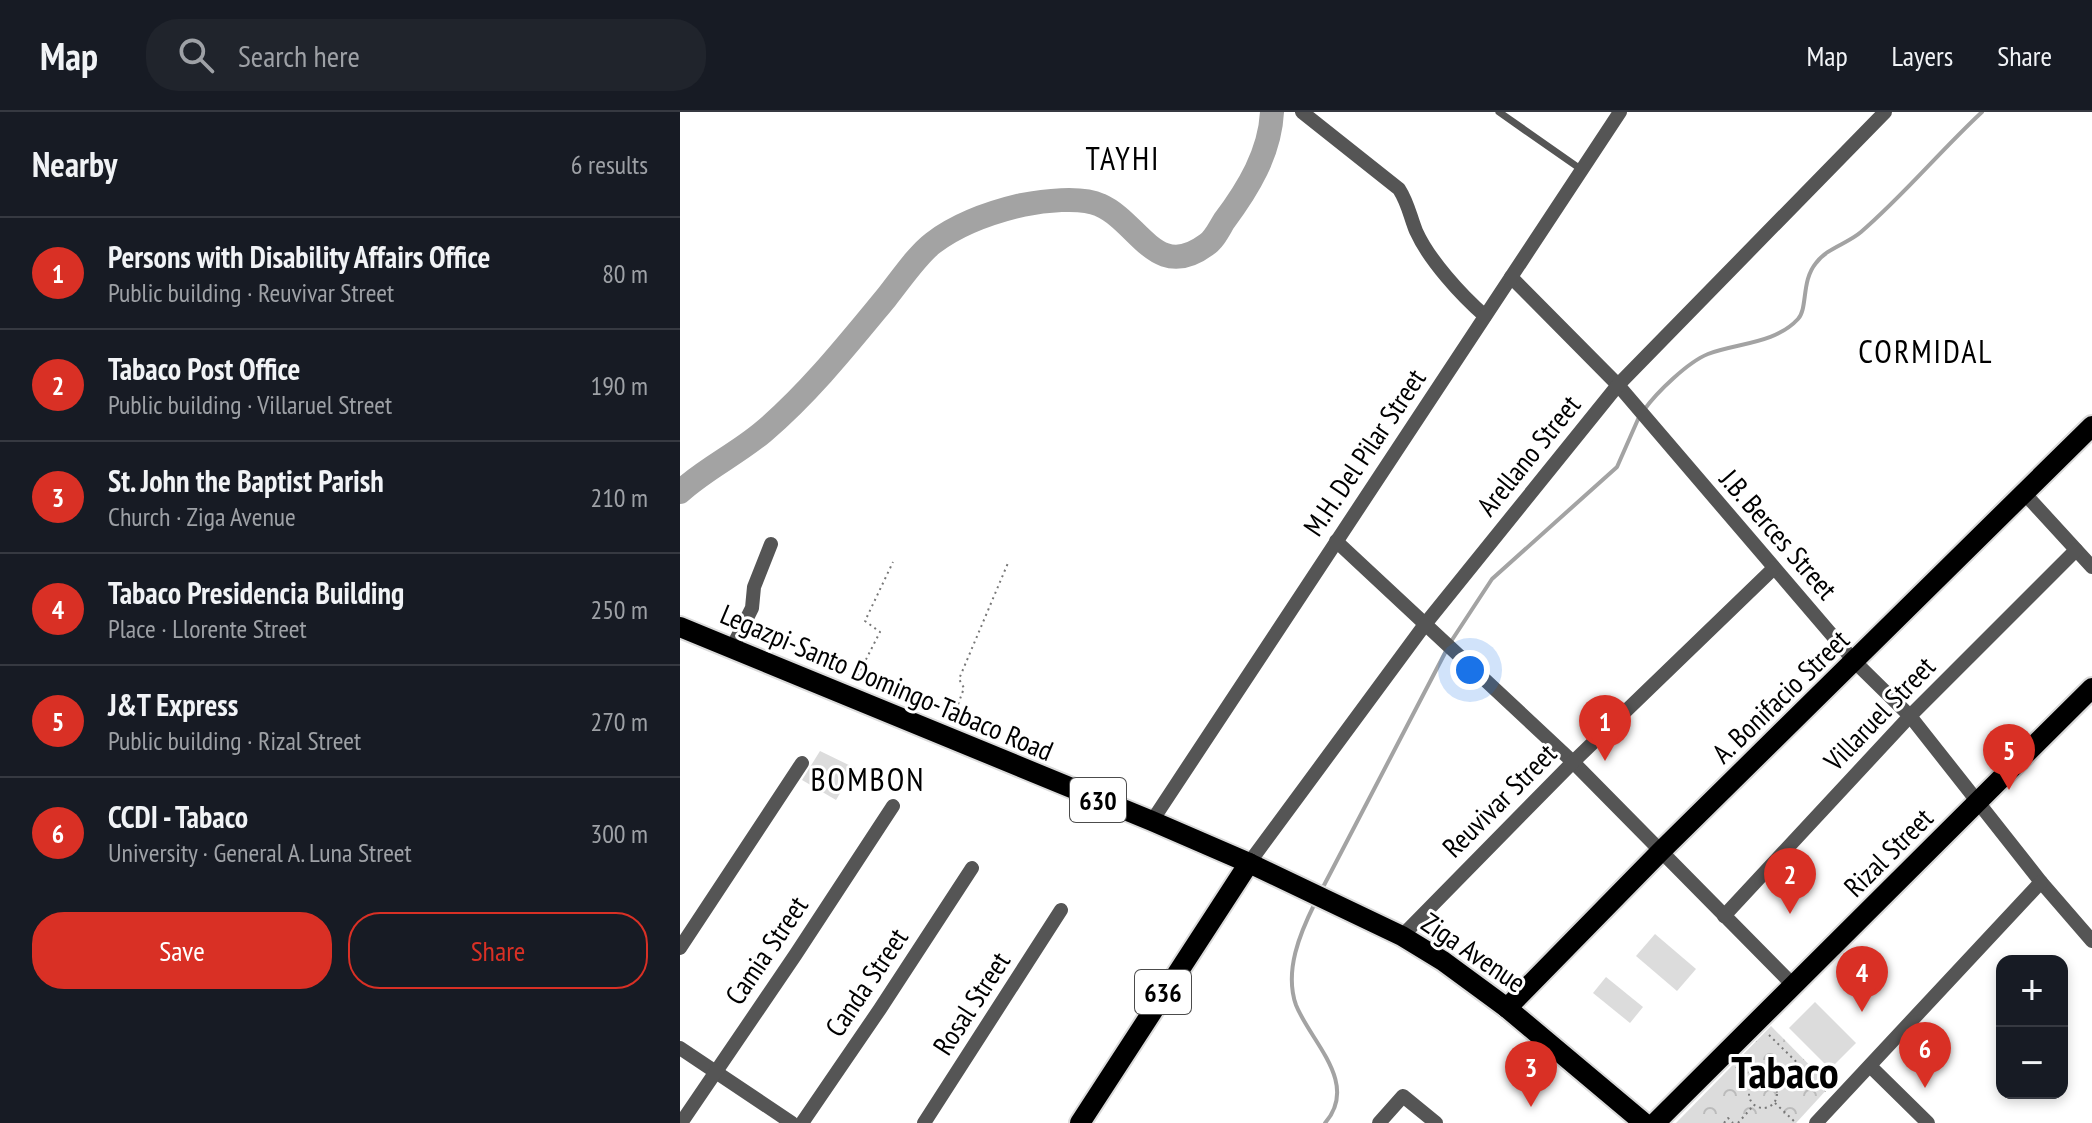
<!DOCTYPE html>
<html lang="en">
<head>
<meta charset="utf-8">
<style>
	body { margin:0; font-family:"PT Sans Narrow",sans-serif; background:#20242c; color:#f1f3f6 }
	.controls { position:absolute; right:24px; bottom:24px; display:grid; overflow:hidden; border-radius:16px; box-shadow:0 4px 12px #0003 }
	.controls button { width:72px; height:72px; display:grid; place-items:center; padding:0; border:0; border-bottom:2px solid #363941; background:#171b24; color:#f1f3f6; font:40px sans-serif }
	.you { position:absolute; left:790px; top:558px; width:28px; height:28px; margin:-20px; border:6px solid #fff; border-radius:50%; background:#1a73e8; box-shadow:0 0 0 12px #1a73e833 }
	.badge { display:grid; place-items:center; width:52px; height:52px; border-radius:50%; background:#d93025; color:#fff; font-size:26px; font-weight:700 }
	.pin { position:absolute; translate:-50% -66px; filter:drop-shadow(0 2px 4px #0008) }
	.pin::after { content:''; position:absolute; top:42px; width:28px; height:24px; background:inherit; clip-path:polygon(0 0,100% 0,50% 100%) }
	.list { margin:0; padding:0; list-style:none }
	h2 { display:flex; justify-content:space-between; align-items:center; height:104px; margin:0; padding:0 32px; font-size:34px }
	h2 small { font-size:26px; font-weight:400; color:#9ea1a6 }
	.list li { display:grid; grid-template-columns:52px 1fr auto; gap:24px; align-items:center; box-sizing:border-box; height:112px; padding:0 32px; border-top:2px solid #363941 }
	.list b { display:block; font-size:30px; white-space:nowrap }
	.list p { margin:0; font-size:26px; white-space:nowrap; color:#9ea1a6 }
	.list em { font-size:26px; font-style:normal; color:#9ea1a6 }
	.actions { display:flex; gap:16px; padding:24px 32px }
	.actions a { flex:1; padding:18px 0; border:2px solid #d93025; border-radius:32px; text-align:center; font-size:28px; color:#d93025 }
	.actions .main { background:#d93025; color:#fff }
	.icon { flex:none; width:44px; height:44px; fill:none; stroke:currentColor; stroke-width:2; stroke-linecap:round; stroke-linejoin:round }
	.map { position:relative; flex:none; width:1412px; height:1011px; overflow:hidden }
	header { display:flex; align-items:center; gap:48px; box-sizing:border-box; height:112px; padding:0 40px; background:#171b24; border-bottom:2px solid #363941 }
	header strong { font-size:38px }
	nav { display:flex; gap:44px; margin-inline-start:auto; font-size:28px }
	.search { width:560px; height:72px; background:#20242c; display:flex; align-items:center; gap:20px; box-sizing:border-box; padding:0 28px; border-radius:32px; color:#9ea1a6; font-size:30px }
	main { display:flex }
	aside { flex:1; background:#171b24 }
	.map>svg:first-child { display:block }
</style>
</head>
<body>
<header>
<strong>Map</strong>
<div class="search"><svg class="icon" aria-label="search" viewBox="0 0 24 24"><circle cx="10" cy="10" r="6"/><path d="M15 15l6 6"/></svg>Search here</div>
<nav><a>Map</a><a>Layers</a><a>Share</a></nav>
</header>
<main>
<aside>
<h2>Nearby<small>6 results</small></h2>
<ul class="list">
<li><span class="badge">1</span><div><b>Persons with Disability Affairs Office</b><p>Public building · Reuvivar Street</p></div><em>80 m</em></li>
<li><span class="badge">2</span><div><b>Tabaco Post Office</b><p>Public building · Villaruel Street</p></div><em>190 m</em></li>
<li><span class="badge">3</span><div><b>St. John the Baptist Parish</b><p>Church · Ziga Avenue</p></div><em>210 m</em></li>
<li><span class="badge">4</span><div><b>Tabaco Presidencia Building</b><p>Place · Llorente Street</p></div><em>250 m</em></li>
<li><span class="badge">5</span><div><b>J&amp;T Express</b><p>Public building · Rizal Street</p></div><em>270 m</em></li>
<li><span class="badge">6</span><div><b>CCDI - Tabaco</b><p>University · General A. Luna Street</p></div><em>300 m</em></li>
</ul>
<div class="actions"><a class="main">Save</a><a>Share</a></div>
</aside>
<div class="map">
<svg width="1412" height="1011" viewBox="0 0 1412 1011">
	<defs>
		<pattern id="park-crowns" width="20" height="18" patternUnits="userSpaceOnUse" patternTransform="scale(2)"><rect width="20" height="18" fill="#dcdcdc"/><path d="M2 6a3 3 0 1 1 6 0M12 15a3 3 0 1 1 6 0" fill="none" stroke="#bbb"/></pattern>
	</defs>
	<rect width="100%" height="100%" fill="#fff"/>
	<g fill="#dcdcdc">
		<polygon points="140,639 175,656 156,688 122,668"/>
		<polygon points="975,822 1016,857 997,879 956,844"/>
		<polygon points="926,865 963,895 950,911 913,881"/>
		<polygon points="1135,890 1176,931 1150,957 1109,916"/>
	</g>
	<polygon fill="url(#park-crowns)" points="1091,914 1150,974 1116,1011 996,1011"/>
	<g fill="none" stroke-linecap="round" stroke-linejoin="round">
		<g stroke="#a3a3a3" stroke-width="4">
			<path d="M 964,298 C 977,280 1008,250 1028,242 C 1057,231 1095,232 1118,207 C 1128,196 1121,169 1136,151 C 1147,136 1167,132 1181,120 C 1224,83 1260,39 1302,0"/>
			<polyline points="770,531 812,467 937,355 959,305"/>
			<polyline points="641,779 766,539"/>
			<path d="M 635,791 C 620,821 604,859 616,893 C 630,929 680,971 645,1011"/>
		</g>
		<path stroke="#a3a3a3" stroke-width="24" d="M 0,380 C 25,357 57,342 83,320 C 129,281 168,232 206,186 C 219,170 237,143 253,131 C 278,112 312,100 342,93 C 362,89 401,84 420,93 C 459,110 476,170 526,133 C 534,128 539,117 544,109 C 568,77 590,41 592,0"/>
		<defs>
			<g id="primary">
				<polyline points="0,515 472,709 569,751 722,824 763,849 827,896 964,1011"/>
				<polyline points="827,896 980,740 1412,314"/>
				<polyline points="400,1011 569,751"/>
				<polyline points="975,1011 1412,576"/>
			</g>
		</defs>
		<use href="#primary" stroke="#dbdbdb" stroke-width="24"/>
		<g stroke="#777" stroke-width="2" stroke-dasharray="2 4" stroke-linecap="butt">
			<polyline points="175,569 200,520 185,509 213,450"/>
			<polyline points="272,609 284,576 279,567 328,451"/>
			<polyline points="1089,923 1147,980"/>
			<polyline points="1056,955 1072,970"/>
			<circle cx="1083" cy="982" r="14"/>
			<polyline points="1095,972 1116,951"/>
			<polyline points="1095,991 1116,1011"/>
			<polyline points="1044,1011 1048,1006 1053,1011"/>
			<polyline points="1058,1011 1073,994"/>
		</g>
		<polyline stroke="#555" stroke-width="7" points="819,0 902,58"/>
		<g stroke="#555" stroke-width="14">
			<path d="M 622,0 L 719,77 C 728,91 730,104 736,119 C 749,148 781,183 805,204"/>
			<polyline points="831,165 938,273 1175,550 1230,604 1361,770 1412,829"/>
			<polyline points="1345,382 1412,455"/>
			<polyline points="656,429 893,650 1114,874"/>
			<polyline points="52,536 72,496 74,475 91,432"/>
			<polyline points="472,709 940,0"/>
			<polyline points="569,751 746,511 938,273 1205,0"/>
			<polyline points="1044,804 1230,604 1396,438"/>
			<polyline points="722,824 893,650 1094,456"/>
			<polyline points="0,836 122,651"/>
			<polyline points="0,936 112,1011"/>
			<polyline points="1190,954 1248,1011"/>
			<polyline points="1,1011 116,842 213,694"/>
			<polyline points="122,1011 200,897 292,756"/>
			<polyline points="244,1011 381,798"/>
			<polyline points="699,1011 723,984 756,1011"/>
			<polyline points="1136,1011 1361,770"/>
		</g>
		<use href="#primary" stroke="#000" stroke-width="20"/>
	</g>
	<g text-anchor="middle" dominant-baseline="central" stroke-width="6" stroke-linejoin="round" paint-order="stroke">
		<g fill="#fff" stroke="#4c4c4c" stroke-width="2">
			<rect x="390" y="666" width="56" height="44" rx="6"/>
			<rect x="455" y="858" width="56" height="44" rx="6"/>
		</g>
		<g font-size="26" font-weight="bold" fill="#000">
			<text x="418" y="688">630</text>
			<text x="483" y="880">636</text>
		</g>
		<g font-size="28" fill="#000" stroke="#fff">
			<text transform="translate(684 340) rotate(-56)">M.H. Del Pilar Street</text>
			<text transform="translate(848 343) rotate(-51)">Arellano Street</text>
			<text transform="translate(1099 422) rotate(49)">J.B. Berces Street</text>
			<text transform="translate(207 570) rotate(23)">Legazpi-Santo Domingo-Tabaco Road</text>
			<text transform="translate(1100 584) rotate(-44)">A. Bonifacio Street</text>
			<text transform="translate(1199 601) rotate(-46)">Villaruel Street</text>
			<text transform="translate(819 688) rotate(-45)">Reuvivar Street</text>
			<text transform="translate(1208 740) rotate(-45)">Rizal Street</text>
			<text transform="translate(86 838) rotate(-56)">Camia Street</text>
			<text transform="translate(794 840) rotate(34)">Ziga Avenue</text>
			<text transform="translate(186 870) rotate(-56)">Canda Street</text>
			<text transform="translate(291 891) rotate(-57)">Rosal Street</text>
		</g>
		<g font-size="32" letter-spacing="2" fill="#000" stroke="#fff">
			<text x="443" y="46">TAYHI</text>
			<text x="1246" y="239">CORMIDAL</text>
			<text x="188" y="667">BOMBON</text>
		</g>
		<g font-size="44" font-weight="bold" fill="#000" stroke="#fff">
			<text x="1105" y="959">Tabaco</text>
		</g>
	</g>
</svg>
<div class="controls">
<button>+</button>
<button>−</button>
</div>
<div class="you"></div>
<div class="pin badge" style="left:925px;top:649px">1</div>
<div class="pin badge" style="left:1110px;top:802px">2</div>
<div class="pin badge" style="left:851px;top:995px">3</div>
<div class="pin badge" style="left:1182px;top:900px">4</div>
<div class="pin badge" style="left:1329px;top:678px">5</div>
<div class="pin badge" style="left:1245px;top:976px">6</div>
</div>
</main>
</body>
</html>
